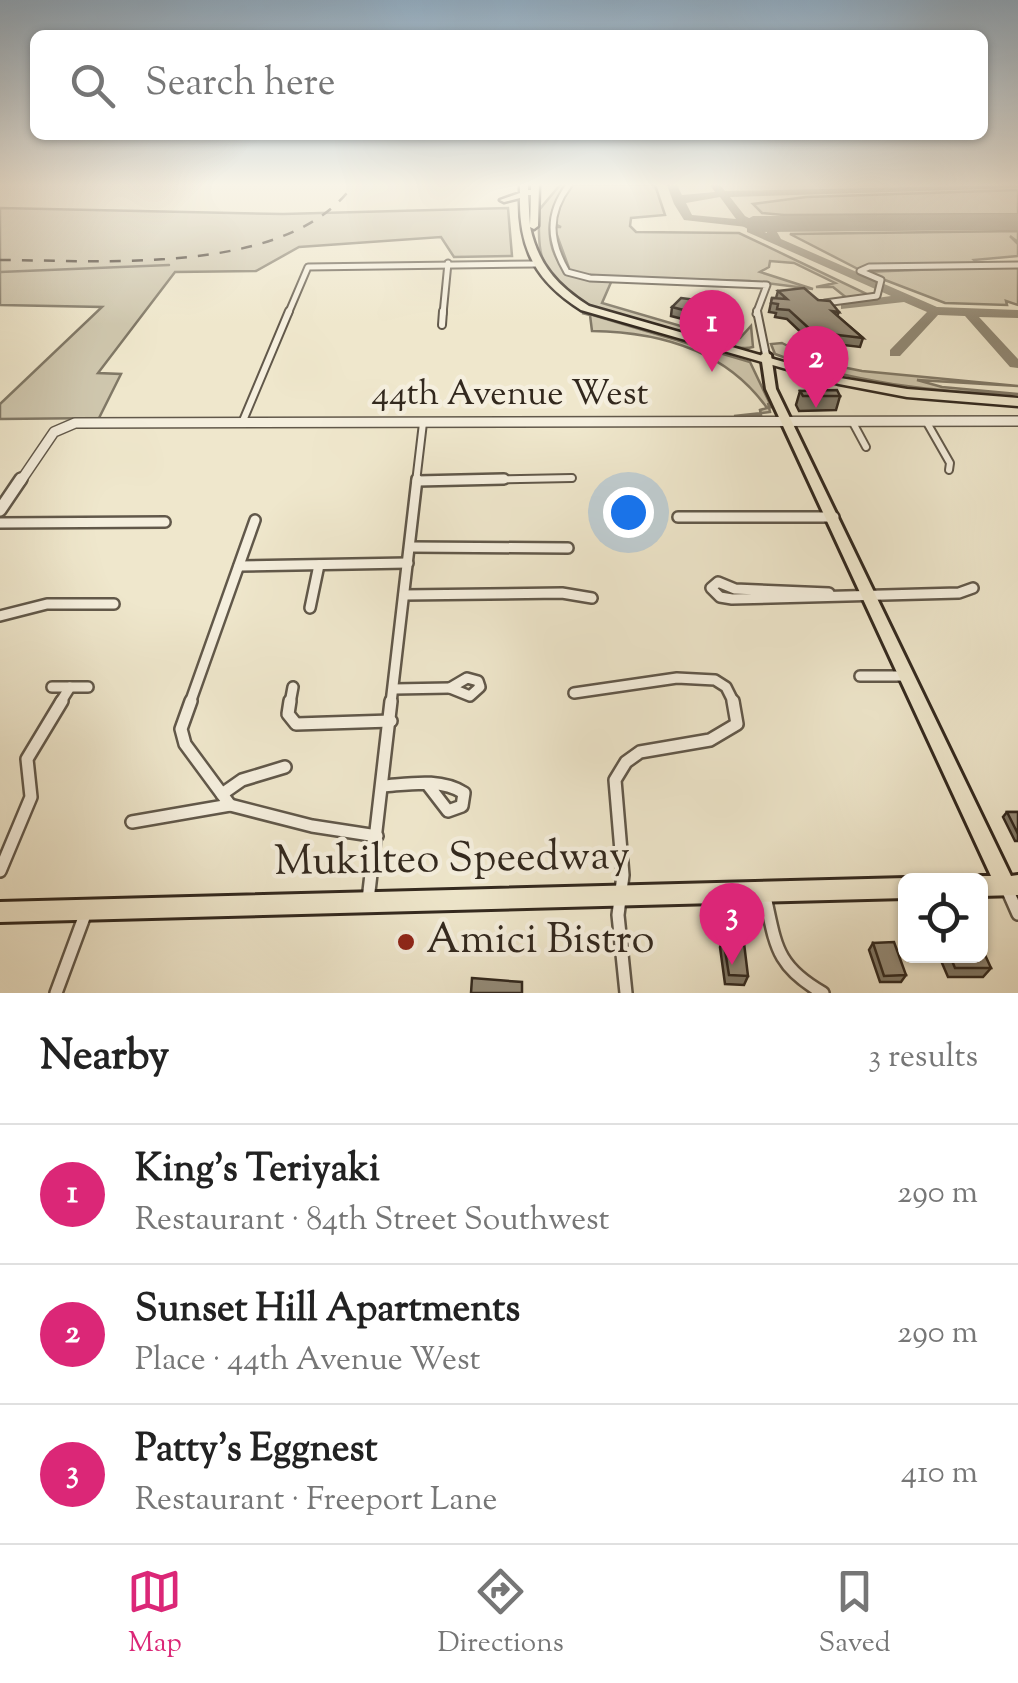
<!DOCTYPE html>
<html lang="en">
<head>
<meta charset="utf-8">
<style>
	body { margin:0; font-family:"Sorts Mill Goudy",serif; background:#f2f2f2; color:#222 }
	.controls { position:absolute; right:30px; bottom:30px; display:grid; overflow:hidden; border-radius:15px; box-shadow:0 2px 8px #0004 }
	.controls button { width:90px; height:90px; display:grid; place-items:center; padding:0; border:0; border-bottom:2px solid #e0e0e0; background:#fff; color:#222; font:50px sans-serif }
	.you { position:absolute; left:628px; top:512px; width:35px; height:35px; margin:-25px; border:8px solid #fff; border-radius:50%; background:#1a73e8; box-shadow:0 0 0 15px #1a73e833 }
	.badge { display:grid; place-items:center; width:65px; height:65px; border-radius:50%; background:#db2777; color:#fff; font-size:32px; font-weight:700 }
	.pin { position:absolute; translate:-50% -82px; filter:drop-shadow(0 2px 5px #0008) }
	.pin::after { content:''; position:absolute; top:52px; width:35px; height:30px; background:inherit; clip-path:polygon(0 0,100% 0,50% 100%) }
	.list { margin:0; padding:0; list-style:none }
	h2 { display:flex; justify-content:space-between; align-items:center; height:130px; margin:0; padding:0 40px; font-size:42px }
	h2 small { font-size:32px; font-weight:400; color:#767676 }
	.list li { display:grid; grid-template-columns:65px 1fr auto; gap:30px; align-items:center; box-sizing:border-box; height:140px; padding:0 40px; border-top:2px solid #e0e0e0 }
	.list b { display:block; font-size:38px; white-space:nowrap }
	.list p { margin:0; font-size:32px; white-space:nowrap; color:#767676 }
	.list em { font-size:32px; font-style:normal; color:#767676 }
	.icon { flex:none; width:55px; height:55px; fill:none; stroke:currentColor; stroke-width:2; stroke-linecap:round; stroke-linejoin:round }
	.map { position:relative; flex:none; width:1018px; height:993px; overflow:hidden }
	.search { position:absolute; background:#fff; box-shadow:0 2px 8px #0004; left:30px; right:30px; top:30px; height:110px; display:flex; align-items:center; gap:25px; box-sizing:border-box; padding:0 35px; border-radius:15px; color:#767676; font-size:38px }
	.sheet { height:550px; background:#fff }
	nav { display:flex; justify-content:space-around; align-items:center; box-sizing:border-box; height:140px; border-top:2px solid #e0e0e0; background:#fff; font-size:28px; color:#767676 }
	nav a { display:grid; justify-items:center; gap:5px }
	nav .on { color:#db2777 }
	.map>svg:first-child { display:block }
</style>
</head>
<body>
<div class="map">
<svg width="1018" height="993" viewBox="0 0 1018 993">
	<rect width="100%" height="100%" fill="#efe7cc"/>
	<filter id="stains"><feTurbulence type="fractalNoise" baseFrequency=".002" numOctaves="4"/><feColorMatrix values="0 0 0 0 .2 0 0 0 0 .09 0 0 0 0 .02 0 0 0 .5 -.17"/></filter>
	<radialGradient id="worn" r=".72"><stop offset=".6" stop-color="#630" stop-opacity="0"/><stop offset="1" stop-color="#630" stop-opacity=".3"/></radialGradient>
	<g fill="#cfc7ae" stroke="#807866" stroke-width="2.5">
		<path d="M 560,185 L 567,185 C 545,212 542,248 569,275 L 612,280 L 602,303 L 725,339 L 740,338 L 751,326 L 753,347 C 739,351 717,342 702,338 C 652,325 580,317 548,271 C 537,254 539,230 539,210 Z"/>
		<polygon points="573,185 655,185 665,215 631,218 630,226 636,232 739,233 871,296 848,299 833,287 816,287 835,283 794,263 770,261 769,267 760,272 813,289 750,281 595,277 570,271 554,227 561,227 555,224 563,196"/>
		<polygon points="1018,190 1018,214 784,215 762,213 753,204 806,197"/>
		<polygon points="0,208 283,214 508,208 512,256 454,257 441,237 299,247 256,271 175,272 98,373 121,374 99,418 0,419 0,404 102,307 0,305"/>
		<polygon points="1018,231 1018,242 1010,236 1018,244 1018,256 974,260 978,264 858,269 790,234"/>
		<polygon points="1018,266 1018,305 1006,301 1007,305 945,303 864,272"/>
		<path d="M 582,313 L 586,313 L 750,362 L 772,408 L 768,403 L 770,412 L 734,416 L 761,415 L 760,410 L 767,408 C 726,350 658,332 592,331 L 590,315 Z"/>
		<path d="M 782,343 L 822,363 L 862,371 L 1018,386 L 917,380 L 942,387 L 1018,394 C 937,393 848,382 775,354 L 771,344 Z"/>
	</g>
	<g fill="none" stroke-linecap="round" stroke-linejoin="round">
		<polyline stroke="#7d7463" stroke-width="2.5" points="0,272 169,265"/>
		<path fill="#908875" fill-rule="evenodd" d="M 667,185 L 677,185 L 682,195 L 715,192 L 710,185 L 720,185 L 725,191 L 1018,185 L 1018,188 L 730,197 L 745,216 L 757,222 L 757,229 L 767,233 L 767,228 L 796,222 L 796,226 L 777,232 L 781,239 L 937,307 L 1018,310 L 1018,318 L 979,317 L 1018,359 L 1018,368 L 1010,367 L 965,316 L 938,315 L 900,356 L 890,356 L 890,350 L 927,312 L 904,302 L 841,309 L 841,303 L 891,296 L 747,232 L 747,227 L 684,220 L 674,204 ZM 720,197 L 736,219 L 692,215 L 686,203 Z"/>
		<polygon fill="#908875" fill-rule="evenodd" points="1018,214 1018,230 753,232 739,224 753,216"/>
		<defs>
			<g id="minor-far3">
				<path d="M 569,185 C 547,214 549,241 567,272 L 590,278 L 767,285 L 756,314"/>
				<polyline points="825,303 877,296 881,280 860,271 869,267 1018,265"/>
				<polyline points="288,314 308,267 535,264"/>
				<polyline points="443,314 448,263"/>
			</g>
			<g id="minor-far2">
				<polyline points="757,311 766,355"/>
				<polyline points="442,325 443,311"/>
				<polyline points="852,421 866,447"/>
				<polyline points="926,421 950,463 949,470"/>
				<polyline points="242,423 289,311"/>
				<polyline points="417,481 572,478"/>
				<polyline points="416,482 423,423"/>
			</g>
			<g id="minor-far1">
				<polyline points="417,481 504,479"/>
				<polyline points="678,517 834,517"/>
				<polyline points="0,523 165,522"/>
				<polyline points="410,547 568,548"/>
				<polyline points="239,566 408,563"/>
				<polyline points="829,593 735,589 718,582 711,588 720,597 732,599 959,593 973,588"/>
				<polyline points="404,595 562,593 592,598"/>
				<polyline points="310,608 319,565"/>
				<polyline points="0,616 47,604 114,604"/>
				<polyline points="860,676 907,676"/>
				<polygon points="467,678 478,681 480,687 470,696 450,688"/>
				<polyline points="52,687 88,687"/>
				<polyline points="394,689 450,688"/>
				<polyline points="574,693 677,678 715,680 726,687 734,703"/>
				<polyline points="60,703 70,687"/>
				<polyline points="190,703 255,520"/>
				<polyline points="290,703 293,687"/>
				<polyline points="391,703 417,479"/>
			</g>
			<g id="minor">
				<polyline points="191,701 181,729 185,744 230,805"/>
				<polyline points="290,701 288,714 296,724 391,721"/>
				<path d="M 383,786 C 410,784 440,778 464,793 L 462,806 L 448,811 L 428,785"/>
				<polyline points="222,794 242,780 285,767"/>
				<polyline points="132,822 230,805 312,826 377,836"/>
				<polyline points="0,871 31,797 27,759 62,701"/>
				<polyline points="1007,889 1018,914"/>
				<path d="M 764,892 C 776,944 774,965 823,993"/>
				<polyline points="368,900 391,701"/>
				<polyline points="56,993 86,912"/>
				<polyline points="626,993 618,915 623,875 615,780 626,762 640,752 710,740 737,724 733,701"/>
			</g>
			<polyline id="tertiary-far1" points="20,482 54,432 75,423 1018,421"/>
			<polyline id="tertiary" points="0,510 21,479"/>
			<g id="primary">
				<polygon points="766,352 771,355 776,389 1011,876 1018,875 1018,895 980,896 980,881 973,881 980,876 991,876 766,389 761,355"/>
				<polygon points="906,878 911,881 906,881 906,898 0,922 0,902"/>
			</g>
			<path id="trunk" d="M 520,185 L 528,185 L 528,190 L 531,190 L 531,185 L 539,185 L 538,226 L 534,229 L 530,227 C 538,264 557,286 589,306 L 840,378 L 907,389 L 1018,398 L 1018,406 L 907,397 L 839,384 L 581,310 C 537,282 519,251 520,198 L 504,202 L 500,200 L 520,193 ZM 528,195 L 531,195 L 530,225 Z"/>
		</defs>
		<use href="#minor-far3" stroke="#61584a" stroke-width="9"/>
		<use href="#minor-far2" stroke="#61584a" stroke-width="10"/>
		<use href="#minor-far1" stroke="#61584a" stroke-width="14"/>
		<use href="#minor" stroke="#61584a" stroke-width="16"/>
		<use href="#tertiary-far1" stroke="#61584a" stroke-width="12"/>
		<use href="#tertiary" stroke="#61584a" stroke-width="16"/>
		<use href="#primary" stroke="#32281e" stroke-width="6"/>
		<use href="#trunk" stroke="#32281e" stroke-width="5"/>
		<use href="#minor-far3" stroke="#f5efde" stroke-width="5"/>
		<use href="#minor-far2" stroke="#f5efde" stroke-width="6"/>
		<use href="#minor-far1" stroke="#f5efde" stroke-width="9"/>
		<use href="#minor" stroke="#f5efde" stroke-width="11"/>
		<use href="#tertiary-far1" stroke="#f5efde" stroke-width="9"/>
		<use href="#tertiary" stroke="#f5efde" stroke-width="11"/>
		<use href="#primary" fill="#efe7cc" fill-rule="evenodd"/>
		<use href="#trunk" fill="#efe7cc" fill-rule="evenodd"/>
		<path stroke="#32281e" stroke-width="2.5" stroke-dasharray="11 11" stroke-linecap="butt" d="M 0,260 C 99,260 288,277 353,185"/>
	</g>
	<g fill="#7f7867" stroke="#32281e" stroke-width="2.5">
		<polygon points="778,291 818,300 839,312 837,316 863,338 860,347 810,341 787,319 775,317 776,313 769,312 772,298 776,298"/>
		<polygon points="716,305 715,310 736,324 729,331 671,316 672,307"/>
		<polygon points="800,391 840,396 836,410 799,411 796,405"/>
		<polygon points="1007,812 1018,812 1018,841 1015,841 1003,817"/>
		<polygon points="723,938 748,976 744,985 725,984 720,947"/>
		<polygon points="873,943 906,975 901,982 880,982 869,950"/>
		<polygon points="939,956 980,956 991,968 983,977 948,977"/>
	</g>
	<polygon fill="#686154" stroke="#32281e" stroke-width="2.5" points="738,316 736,324 729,331 730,322"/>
	<g fill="#948b78" stroke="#32281e" stroke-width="2.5">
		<polygon points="804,288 818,300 830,301 839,312 832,311 863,338 813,332 789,310 777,309 778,304 771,303 772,298 787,299 778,291"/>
		<polygon points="681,298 711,302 716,305 712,310 738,316 730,322 672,307"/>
		<polygon points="837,390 840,396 803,396 800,391"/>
		<polygon points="1007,812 1018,812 1018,834"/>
		<polygon points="723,938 744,943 748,976 729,975"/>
		<polygon points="894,942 906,975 884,976 873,943"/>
		<polygon points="980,944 991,968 955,968 950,956 980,956"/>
		<polygon points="472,978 522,982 522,993 471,993"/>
	</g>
	<linearGradient id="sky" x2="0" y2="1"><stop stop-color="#91aec5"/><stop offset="0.57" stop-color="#f8f4e8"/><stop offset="1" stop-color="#f8f4e8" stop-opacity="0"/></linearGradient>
	<rect width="1018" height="324" fill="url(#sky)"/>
	<circle fill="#8f2418" stroke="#f5efde" stroke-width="4" cx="406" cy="942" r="10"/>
	<g text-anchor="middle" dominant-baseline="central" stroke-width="9" stroke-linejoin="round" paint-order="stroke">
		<g font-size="35" fill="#32281e" stroke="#f5efde">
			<text x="510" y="395">44th Avenue West</text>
		</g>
		<g font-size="42" fill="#32281e" stroke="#f5efde">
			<text transform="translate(452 861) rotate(-1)">Mukilteo Speedway</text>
		</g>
		<g font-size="42" fill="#32281e" stroke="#f5efde" text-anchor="start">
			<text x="426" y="942">Amici Bistro</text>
		</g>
	</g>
	<rect width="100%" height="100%" filter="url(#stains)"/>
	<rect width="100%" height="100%" fill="url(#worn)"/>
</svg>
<div class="controls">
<button><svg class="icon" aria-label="locate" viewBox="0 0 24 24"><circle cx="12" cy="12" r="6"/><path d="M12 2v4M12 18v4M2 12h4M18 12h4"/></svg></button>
</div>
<div class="you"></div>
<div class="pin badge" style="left:712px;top:372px">1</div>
<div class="pin badge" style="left:816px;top:408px">2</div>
<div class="pin badge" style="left:732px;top:965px">3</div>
<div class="search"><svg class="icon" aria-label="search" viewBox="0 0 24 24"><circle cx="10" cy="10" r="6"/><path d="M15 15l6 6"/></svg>Search here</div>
</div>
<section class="sheet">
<h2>Nearby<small>3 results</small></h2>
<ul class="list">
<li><span class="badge">1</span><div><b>King's Teriyaki</b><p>Restaurant · 84th Street Southwest</p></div><em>290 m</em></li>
<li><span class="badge">2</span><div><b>Sunset Hill Apartments</b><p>Place · 44th Avenue West</p></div><em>290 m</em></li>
<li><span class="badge">3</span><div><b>Patty's Eggnest</b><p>Restaurant · Freeport Lane</p></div><em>410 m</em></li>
</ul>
</section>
<nav>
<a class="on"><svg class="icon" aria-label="map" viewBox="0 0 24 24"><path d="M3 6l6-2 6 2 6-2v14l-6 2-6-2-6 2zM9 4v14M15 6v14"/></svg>Map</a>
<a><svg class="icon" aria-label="directions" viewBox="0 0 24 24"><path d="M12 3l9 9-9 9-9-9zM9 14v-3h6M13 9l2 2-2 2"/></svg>Directions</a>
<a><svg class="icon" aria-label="saved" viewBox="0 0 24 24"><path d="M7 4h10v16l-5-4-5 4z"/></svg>Saved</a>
</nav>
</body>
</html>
